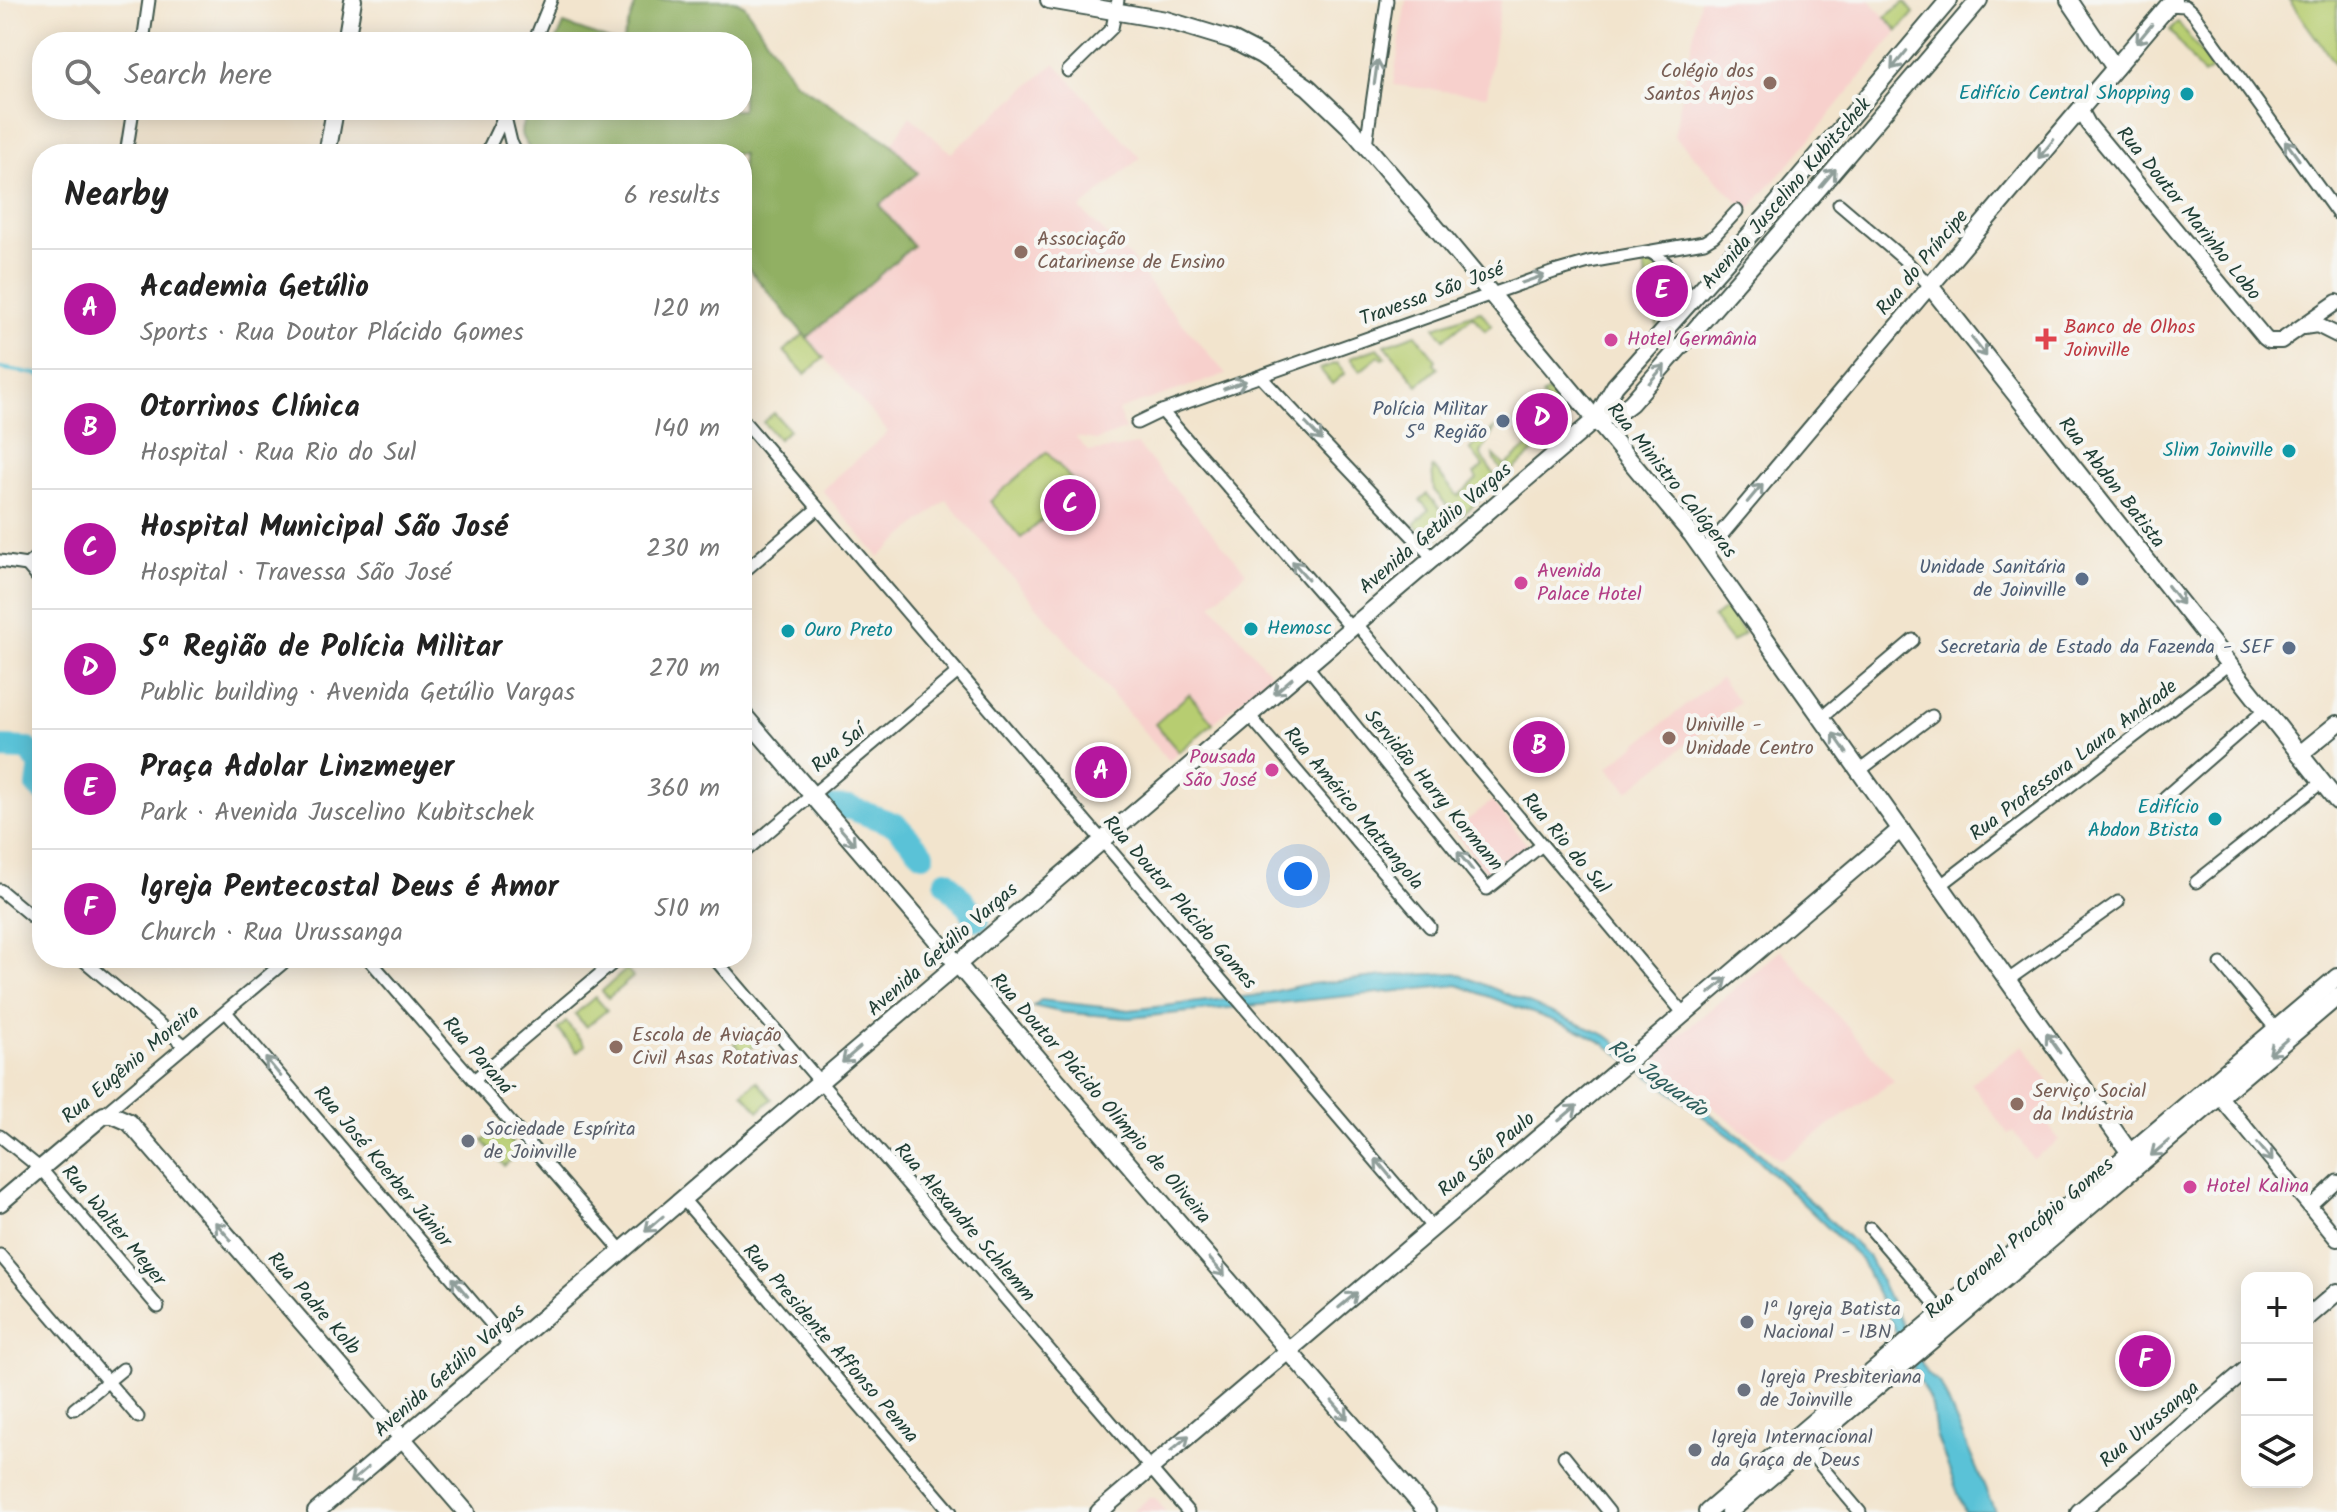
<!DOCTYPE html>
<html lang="en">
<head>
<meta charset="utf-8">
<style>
	body { margin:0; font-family:Kalam,sans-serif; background:#f2f2f2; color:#222 }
	.controls { position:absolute; right:24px; bottom:24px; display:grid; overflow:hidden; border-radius:16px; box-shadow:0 4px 20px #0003 }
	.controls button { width:72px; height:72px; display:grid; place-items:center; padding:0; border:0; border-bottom:2px solid #e0e0e0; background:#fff; color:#222; font:40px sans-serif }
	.you { position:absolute; left:1298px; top:876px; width:28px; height:28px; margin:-20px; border:6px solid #fff; border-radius:50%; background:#1a73e8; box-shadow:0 0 0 12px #1a73e833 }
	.badge { display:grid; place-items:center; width:52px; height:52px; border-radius:50%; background:#b5179e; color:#fff; font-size:26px; font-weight:700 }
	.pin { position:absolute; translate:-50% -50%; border:4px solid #fff; box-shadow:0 2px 8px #0006 }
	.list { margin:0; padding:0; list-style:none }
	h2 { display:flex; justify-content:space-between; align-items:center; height:104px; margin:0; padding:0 32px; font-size:34px }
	h2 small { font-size:26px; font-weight:400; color:#767676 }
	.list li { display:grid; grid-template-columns:52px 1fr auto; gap:24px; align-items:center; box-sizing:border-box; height:120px; padding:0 32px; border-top:2px solid #e0e0e0 }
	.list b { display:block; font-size:30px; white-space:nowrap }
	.list p { margin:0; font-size:26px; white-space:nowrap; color:#767676 }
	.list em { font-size:26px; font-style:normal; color:#767676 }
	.icon { flex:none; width:44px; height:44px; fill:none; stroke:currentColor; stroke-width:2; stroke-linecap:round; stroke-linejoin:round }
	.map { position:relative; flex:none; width:2337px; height:1512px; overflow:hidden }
	.search { position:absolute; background:#fff; box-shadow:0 4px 20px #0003; left:32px; top:32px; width:720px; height:88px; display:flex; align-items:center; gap:20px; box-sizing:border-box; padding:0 28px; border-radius:32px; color:#767676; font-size:30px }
	.panel { position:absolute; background:#fff; box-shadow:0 4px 20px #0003; left:32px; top:144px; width:720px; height:824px; border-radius:32px }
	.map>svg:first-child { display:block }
</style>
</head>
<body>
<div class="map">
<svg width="2337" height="1512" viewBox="0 0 2337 1512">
	<rect width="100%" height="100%" fill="#f6f6f2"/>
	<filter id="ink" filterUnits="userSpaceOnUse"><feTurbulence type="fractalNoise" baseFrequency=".0125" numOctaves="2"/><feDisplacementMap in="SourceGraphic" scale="16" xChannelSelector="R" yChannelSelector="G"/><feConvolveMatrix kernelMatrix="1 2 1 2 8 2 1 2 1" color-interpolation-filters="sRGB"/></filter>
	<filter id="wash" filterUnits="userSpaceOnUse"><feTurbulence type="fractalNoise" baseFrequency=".006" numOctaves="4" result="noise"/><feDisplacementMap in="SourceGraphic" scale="32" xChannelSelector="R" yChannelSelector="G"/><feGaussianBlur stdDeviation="1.8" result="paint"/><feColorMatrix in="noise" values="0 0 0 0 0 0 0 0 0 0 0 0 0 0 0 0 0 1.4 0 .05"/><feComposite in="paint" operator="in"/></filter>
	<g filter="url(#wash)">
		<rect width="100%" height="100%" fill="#f2e4cd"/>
		<g fill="#f7d0cc">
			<polygon points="1406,0 1501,0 1487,96 1393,85"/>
			<polygon points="1700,0 1869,0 1898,31 1798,154 1747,211 1674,136"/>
			<polygon points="1055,63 1140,158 1080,209 1129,256 1158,295 1226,374 1118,410 1125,430 1097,440 1075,437 1089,452 1138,445 1246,572 1212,604 1271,674 1169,761 946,500 879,557 822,490 888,432 807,338 913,247 879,204 918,173 892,144 910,116 951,153"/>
			<polygon points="1720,678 1739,702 1628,791 1608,767"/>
			<polygon points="1492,801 1530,848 1492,879 1453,831"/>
			<polygon points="1781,950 1894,1081 1780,1160 1651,1059"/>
			<polygon points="2023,1045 2059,1096 2038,1111 2059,1140 2033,1159 2013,1131 2008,1134 1971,1083"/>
			<polygon points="1149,1498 1155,1498 1166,1512 1132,1512"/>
		</g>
		<g fill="#b7cd71" stroke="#6b8552" stroke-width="2">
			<polygon points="2289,0 2337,0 2337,67"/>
			<polygon points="1905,2 1914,13 1898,31 1885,17"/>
			<polygon points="2178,22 2213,69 2203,75 2170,30"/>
			<path d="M 1643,264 C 1668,265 1678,282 1674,306 L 1657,325 Z"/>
			<polygon points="1480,311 1492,325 1485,331 1473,316 1444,339 1435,327"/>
			<polygon points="804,334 824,358 805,374 784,351"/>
			<polygon points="1416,334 1436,360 1434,363 1438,368 1418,385 1385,345"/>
			<polygon points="1378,348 1386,357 1383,359 1379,356 1360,371 1350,358"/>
			<polygon points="1337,363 1345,373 1332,384 1320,369"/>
			<polygon points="1548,391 1566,413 1568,422 1506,476 1495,461 1494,455 1505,466 1559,420 1559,416 1542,396"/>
			<polygon points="774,413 789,430 778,439 763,422"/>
			<polygon points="1496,427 1481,453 1482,457 1499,482 1458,519 1434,490 1432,469 1433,467 1458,496 1477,479 1474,474 1483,466 1470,449"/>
			<polygon points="1047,452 1079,488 1021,538 990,501"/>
			<polygon points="1427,494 1453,524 1432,543 1414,524 1429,510 1420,500"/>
			<polygon points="1726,608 1744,633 1732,642 1713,618"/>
			<polygon points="1189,694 1213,723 1179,752 1155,724"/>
			<polygon points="627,969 633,977 608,998 602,991"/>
			<polygon points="595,997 607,1010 586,1027 575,1014"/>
			<polygon points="566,1022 585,1045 577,1052 558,1029"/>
			<polygon points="751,1029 761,1040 744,1054 734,1043"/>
			<polygon points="757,1081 772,1099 759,1111 743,1093"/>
			<polygon points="499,1128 520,1152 504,1166 483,1141"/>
		</g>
		<g fill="#91b063" stroke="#58764c" stroke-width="2">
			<path d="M 637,0 L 734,0 L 745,6 L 794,81 L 892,144 L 918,173 L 879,205 L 913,246 L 807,338 L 742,261 L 742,154 L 534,154 C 517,134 519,134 528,110 L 742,110 L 742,42 L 622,42 Z"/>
			<polygon points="564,24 615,42 556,42"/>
		</g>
		<polygon fill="#5ac2d7" stroke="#3c8086" stroke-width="2" points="1456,973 1606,1035 1750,1144 1868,1256 1927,1374 1940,1383 1995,1512 1965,1512 1936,1435 1932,1406 1861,1260 1746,1148 1605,1044 1583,1032 1458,985 1129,1018 1060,1012 1033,1006 1041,1000 1129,1010 1260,995 1302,985 1385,976"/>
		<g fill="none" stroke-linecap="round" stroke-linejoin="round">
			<polyline stroke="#5ac2d7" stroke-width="4" points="0,368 42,375"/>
			<g stroke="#5ac2d7" stroke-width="24">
				<polyline points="0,748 27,749 41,764 38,786 42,790"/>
				<polyline points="826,807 850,808 896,825 923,854"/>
				<polyline points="946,881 978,919"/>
			</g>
		</g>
	</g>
	<g filter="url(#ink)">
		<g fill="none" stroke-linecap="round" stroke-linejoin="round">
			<defs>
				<g id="minor">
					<polyline points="2168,5 2185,6 2193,13 2337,213"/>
					<polyline points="143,42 149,0"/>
					<polyline points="534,42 551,0"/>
					<polyline points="1068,71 1112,28 1118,0"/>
					<polyline points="505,117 511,142 517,154"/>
					<polyline points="1366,145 1387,0"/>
					<polyline points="126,154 133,110"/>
					<polyline points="486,154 507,110"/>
					<polyline points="1839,204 1907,262 1930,286"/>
					<path d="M 1650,252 C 1671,263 1683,280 1691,301"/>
					<polyline points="1260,376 1433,558"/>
					<polyline points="1162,411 1351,628"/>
					<polyline points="742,419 1433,1228"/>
					<polyline points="1137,423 1162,411 1554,272 1589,262 1704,242 1714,236 1737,211"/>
					<polyline points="0,561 27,565"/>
					<polyline points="27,565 42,583"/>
					<polyline points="27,565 42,552"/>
					<polyline points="742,573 818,508"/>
					<polyline points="1356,623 1684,1014"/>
					<polyline points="1307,666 1487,889 1542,845"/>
					<polyline points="1249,715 1430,927"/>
					<polyline points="1822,717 1913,640"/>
					<polyline points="1859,771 1932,716"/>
					<polyline points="2165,797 2266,709"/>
					<polyline points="742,854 958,672"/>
					<polyline points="2196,882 2322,782"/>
					<polyline points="1941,885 2229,664"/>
					<polyline points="0,890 42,925"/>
					<polyline points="81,958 185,1046"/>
					<polyline points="368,958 622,1251"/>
					<polyline points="714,958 1188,1512"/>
					<polyline points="2221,964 2276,1029"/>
					<polyline points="2008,980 2118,902"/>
					<polyline points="226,1012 510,1346"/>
					<polyline points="474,1080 619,958"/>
					<polyline points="104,1114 289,958"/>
					<polyline points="0,1136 41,1169 158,1307"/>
					<polyline points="683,1199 951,1512"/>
					<polyline points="2310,1206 2337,1181"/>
					<polyline points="1870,1228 1942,1312"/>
					<polyline points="0,1255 138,1417"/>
					<polyline points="74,1409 123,1369"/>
					<polyline points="1805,1447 1860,1512"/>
					<polyline points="1564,1456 1609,1512"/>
				</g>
				<g id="tertiary">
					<polyline points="2080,109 2088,124 2265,338 2269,341 2281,341 2337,302"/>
					<polyline points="2304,327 2317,325 2337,335"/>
					<polyline points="1705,553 1930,286"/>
					<polyline points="2220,1097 2337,1239"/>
				</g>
				<g id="secondary">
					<polyline points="2069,0 2115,68"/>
					<polyline points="2173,0 1930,286 2337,801"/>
					<polyline points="346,42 353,0"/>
					<polyline points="327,154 335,110"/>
					<polyline points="742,713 1427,1512"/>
					<polyline points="2300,754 2337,724"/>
				</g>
				<g id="primary">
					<polyline points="1049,0 1166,20 1232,40 1261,55 1308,87 1349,126 1433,224 1692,535 2130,1153"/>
					<polyline points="1596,419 1619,412 1631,403 1819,188 1979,0"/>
					<polyline points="0,1203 104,1115 113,1115 129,1122 466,1512"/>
					<polyline points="2307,1318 2337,1292"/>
					<polyline points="316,1512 1596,419 1615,386 1770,212 1949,0"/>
					<polyline points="1099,1512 1901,829"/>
					<polyline points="1707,1512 2337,977"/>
					<polyline points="1729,1512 2337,997"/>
					<polyline points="2079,1512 2247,1369"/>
				</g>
			</defs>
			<use href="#minor" stroke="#3f564b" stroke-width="15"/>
			<use href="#tertiary" stroke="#3f564b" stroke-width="18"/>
			<use href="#secondary" stroke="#3f564b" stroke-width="20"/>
			<use href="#primary" stroke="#3f564b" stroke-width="20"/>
			<use href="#minor" stroke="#fff" stroke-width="11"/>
			<use href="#tertiary" stroke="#fff" stroke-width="14"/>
			<use href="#secondary" stroke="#fff" stroke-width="16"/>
			<use href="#primary" stroke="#fff" stroke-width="16"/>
		</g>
		<defs><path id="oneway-shaft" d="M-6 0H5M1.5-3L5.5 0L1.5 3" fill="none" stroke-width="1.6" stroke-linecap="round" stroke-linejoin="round" transform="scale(2)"/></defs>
		<g stroke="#8f9e9a">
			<use href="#oneway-shaft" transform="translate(2144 34) rotate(130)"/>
			<use href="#oneway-shaft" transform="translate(1899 60) rotate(130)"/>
			<use href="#oneway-shaft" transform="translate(1376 72) rotate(-82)"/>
			<use href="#oneway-shaft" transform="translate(2046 149) rotate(130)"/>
			<use href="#oneway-shaft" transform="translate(2292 150) rotate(-126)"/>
			<use href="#oneway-shaft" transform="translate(1828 178) rotate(-50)"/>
			<use href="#oneway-shaft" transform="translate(1533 279) rotate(-19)"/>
			<use href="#oneway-shaft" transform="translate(1979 347) rotate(52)"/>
			<use href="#oneway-shaft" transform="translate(1657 374) rotate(-49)"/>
			<use href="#oneway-shaft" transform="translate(1235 385) rotate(-20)"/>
			<use href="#oneway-shaft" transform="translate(1314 432) rotate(47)"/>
			<use href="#oneway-shaft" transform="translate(1755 493) rotate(-50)"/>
			<use href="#oneway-shaft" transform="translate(1300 570) rotate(-131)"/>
			<use href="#oneway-shaft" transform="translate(2175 595) rotate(52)"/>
			<use href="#oneway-shaft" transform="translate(1283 686) rotate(139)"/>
			<use href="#oneway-shaft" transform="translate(1840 743) rotate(-125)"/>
			<use href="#oneway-shaft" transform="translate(847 836) rotate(49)"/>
			<use href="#oneway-shaft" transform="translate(1465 861) rotate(-129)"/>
			<use href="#oneway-shaft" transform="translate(1718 986) rotate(-40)"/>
			<use href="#oneway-shaft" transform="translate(2053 1043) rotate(-125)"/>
			<use href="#oneway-shaft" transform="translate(2278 1047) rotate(139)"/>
			<use href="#oneway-shaft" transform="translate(851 1055) rotate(139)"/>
			<use href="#oneway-shaft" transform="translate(273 1067) rotate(-130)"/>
			<use href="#oneway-shaft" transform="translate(1568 1113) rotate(-40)"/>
			<use href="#oneway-shaft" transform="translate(2160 1148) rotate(140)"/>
			<use href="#oneway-shaft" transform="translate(2265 1152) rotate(51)"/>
			<use href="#oneway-shaft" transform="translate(1383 1168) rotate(-130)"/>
			<use href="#oneway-shaft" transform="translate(654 1224) rotate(139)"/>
			<use href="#oneway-shaft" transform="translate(223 1231) rotate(-131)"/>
			<use href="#oneway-shaft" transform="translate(1217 1267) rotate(49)"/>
			<use href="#oneway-shaft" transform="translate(460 1287) rotate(-130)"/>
			<use href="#oneway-shaft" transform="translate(1348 1300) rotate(-40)"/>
			<use href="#oneway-shaft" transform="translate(1340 1410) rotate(49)"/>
			<use href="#oneway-shaft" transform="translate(1180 1443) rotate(-40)"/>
			<use href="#oneway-shaft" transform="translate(359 1475) rotate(139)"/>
		</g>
	</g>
	<g fill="#8d6e63" stroke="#f6f6f2" stroke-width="3">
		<circle cx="1770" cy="83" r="8"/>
		<circle cx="1021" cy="252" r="8"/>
		<circle cx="1669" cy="738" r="8"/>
		<circle cx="616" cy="1047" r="8"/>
		<circle cx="2017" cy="1104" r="8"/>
	</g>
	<g fill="#0f9aa8" stroke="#f6f6f2" stroke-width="3">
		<circle cx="2187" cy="94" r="8"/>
		<circle cx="2289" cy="451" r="8"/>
		<circle cx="1251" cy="629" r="8"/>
		<circle cx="788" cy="631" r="8"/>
		<circle cx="2215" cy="819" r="8"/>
	</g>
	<path fill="#e0444e" stroke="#f6f6f2" stroke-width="3" d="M2042 327h8v8h8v8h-8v8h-8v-8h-8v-8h8z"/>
	<g fill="#d1479c" stroke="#f6f6f2" stroke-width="3">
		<circle cx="1611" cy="340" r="8"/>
		<circle cx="1521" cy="583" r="8"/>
		<circle cx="1272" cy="770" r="8"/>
		<circle cx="2190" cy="1187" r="8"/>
	</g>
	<g fill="#5c6f8a" stroke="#f6f6f2" stroke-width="3">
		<circle cx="1503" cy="421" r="8"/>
		<circle cx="2082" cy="579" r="8"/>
		<circle cx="2289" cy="648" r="8"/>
	</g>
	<g fill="#6b7280" stroke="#f6f6f2" stroke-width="3">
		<circle cx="468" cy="1141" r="8"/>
		<circle cx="1747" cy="1322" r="8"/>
		<circle cx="1744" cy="1390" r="8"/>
		<circle cx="1695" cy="1450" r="8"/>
	</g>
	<g text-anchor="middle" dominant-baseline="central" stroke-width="8" stroke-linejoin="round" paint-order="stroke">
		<g font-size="20" fill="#785e54" stroke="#f6f6f2" text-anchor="start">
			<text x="1754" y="72" text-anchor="end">Colégio dos<tspan x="1754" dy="23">Santos Anjos</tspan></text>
			<text x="1037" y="240">Associação<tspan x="1037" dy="23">Catarinense de Ensino</tspan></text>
			<text x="1685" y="726">Univille -<tspan x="1685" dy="23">Unidade Centro</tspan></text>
			<text x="632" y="1036">Escola de Aviação<tspan x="632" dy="23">Civil Asas Rotativas</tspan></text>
			<text x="2033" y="1092">Serviço Social<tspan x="2033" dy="23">da Indústria</tspan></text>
		</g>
		<g font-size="20" fill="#0d838f" stroke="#f6f6f2" text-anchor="end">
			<text x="2171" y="94">Edifício Central Shopping</text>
			<text x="2273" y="451">Slim Joinville</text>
			<text x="1267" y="629" text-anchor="start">Hemosc</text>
			<text x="804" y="631" text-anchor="start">Ouro Preto</text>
			<text x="2199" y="808">Edifício<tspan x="2199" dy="23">Abdon Btista</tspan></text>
		</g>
		<g font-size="20" fill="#1f3d34" stroke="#f6f6f2">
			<text transform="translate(1787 194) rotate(-49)">Avenida Juscelino Kubitschek</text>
			<text transform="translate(2188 214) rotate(51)">Rua Doutor Marinho Lobo</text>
			<text transform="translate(1923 263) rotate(-50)">Rua do Príncipe</text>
			<text transform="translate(1432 295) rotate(-20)">Travessa São José</text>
			<text transform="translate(1671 481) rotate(51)">Rua Ministro Calógeras</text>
			<text transform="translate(2111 483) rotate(52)">Rua Abdon Batista</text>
			<text transform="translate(1436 529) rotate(-40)">Avenida Getúlio Vargas</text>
			<text transform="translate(839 749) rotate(-40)">Rua Saí</text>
			<text transform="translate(2074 761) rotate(-37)">Rua Professora Laura Andrade</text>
			<text transform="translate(1433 791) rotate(50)">Servidão Harry Kormann</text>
			<text transform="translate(1353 809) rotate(50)">Rua Américo Matrangola</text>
			<text transform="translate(1565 844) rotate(50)">Rua Rio do Sul</text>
			<text transform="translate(1179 903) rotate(49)">Rua Doutor Plácido Gomes</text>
			<text transform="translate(943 950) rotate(-41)">Avenida Getúlio Vargas</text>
			<text transform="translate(477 1056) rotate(49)">Rua Paraná</text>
			<text transform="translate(131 1065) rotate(-40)">Rua Eugênio Moreira</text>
			<text transform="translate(1100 1099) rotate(49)">Rua Doutor Plácido Olímpio de Oliveira</text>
			<text transform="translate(1487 1155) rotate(-40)">Rua São Paulo</text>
			<text transform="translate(382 1167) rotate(50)">Rua José Koerber Júnior</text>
			<text transform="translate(964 1223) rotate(49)">Rua Alexandre Schlemm</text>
			<text transform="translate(113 1226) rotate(50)">Rua Walter Meyer</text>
			<text transform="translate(2020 1239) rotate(-40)">Rua Coronel Procópio Gomes</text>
			<text transform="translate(313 1304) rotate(49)">Rua Padre Kolb</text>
			<text transform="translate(830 1344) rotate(49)">Rua Presidente Affonso Penna</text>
			<text transform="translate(450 1371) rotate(-41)">Avenida Getúlio Vargas</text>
			<text transform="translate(2150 1425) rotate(-40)">Rua Urussanga</text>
		</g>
		<g font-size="20" fill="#be3a42" stroke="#f6f6f2" text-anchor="start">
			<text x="2064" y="328">Banco de Olhos<tspan x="2064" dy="23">Joinville</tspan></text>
		</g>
		<g font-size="20" fill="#b23c85" stroke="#f6f6f2" text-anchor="start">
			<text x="1627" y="340">Hotel Germânia</text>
			<text x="1537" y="572">Avenida<tspan x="1537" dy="23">Palace Hotel</tspan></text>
			<text x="1256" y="758" text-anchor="end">Pousada<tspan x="1256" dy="23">São José</tspan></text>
			<text x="2206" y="1187">Hotel Kalina</text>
		</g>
		<g font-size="20" fill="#4e5e75" stroke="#f6f6f2" text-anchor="end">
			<text x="1487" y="410">Polícia Militar<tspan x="1487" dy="23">5ª Região</tspan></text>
			<text x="2066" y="568">Unidade Sanitária<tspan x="2066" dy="23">de Joinville</tspan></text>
			<text x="2273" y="648">Secretaria de Estado da Fazenda - SEF</text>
		</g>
		<g font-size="20" fill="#5b616d" stroke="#f6f6f2" text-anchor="start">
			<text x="484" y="1130">Sociedade Espírita<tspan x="484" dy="23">de Joinville</tspan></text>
			<text x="1763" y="1310">1ª Igreja Batista<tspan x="1763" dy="23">Nacional - IBN</tspan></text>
			<text x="1760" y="1378">Igreja Presbiteriana<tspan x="1760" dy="23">de Joinville</tspan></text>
			<text x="1711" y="1438">Igreja Internacional<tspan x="1711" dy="23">da Graça de Deus</tspan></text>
		</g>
		<g font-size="22" font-style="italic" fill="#2e5e5d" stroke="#f6f6f2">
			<text transform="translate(1657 1079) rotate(36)">Rio Jaguarão</text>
		</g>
	</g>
</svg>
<div class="controls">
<button>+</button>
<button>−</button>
<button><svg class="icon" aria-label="layers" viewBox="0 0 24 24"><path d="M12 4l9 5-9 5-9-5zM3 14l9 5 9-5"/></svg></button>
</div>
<div class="you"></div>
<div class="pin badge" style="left:1101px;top:772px">A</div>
<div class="pin badge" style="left:1539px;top:747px">B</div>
<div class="pin badge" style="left:1070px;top:505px">C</div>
<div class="pin badge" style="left:1542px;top:419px">D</div>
<div class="pin badge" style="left:1662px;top:291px">E</div>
<div class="pin badge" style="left:2145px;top:1361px">F</div>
<div class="search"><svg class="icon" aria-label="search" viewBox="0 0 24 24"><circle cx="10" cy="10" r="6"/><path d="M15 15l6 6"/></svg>Search here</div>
<section class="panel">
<h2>Nearby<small>6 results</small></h2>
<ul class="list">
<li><span class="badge">A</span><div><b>Academia Getúlio</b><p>Sports · Rua Doutor Plácido Gomes</p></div><em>120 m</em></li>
<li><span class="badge">B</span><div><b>Otorrinos Clínica</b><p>Hospital · Rua Rio do Sul</p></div><em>140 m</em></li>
<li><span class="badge">C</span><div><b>Hospital Municipal São José</b><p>Hospital · Travessa São José</p></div><em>230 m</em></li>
<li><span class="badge">D</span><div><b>5ª Região de Polícia Militar</b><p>Public building · Avenida Getúlio Vargas</p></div><em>270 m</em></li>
<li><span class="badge">E</span><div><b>Praça Adolar Linzmeyer</b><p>Park · Avenida Juscelino Kubitschek</p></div><em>360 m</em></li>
<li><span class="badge">F</span><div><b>Igreja Pentecostal Deus é Amor</b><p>Church · Rua Urussanga</p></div><em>510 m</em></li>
</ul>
</section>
</div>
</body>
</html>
